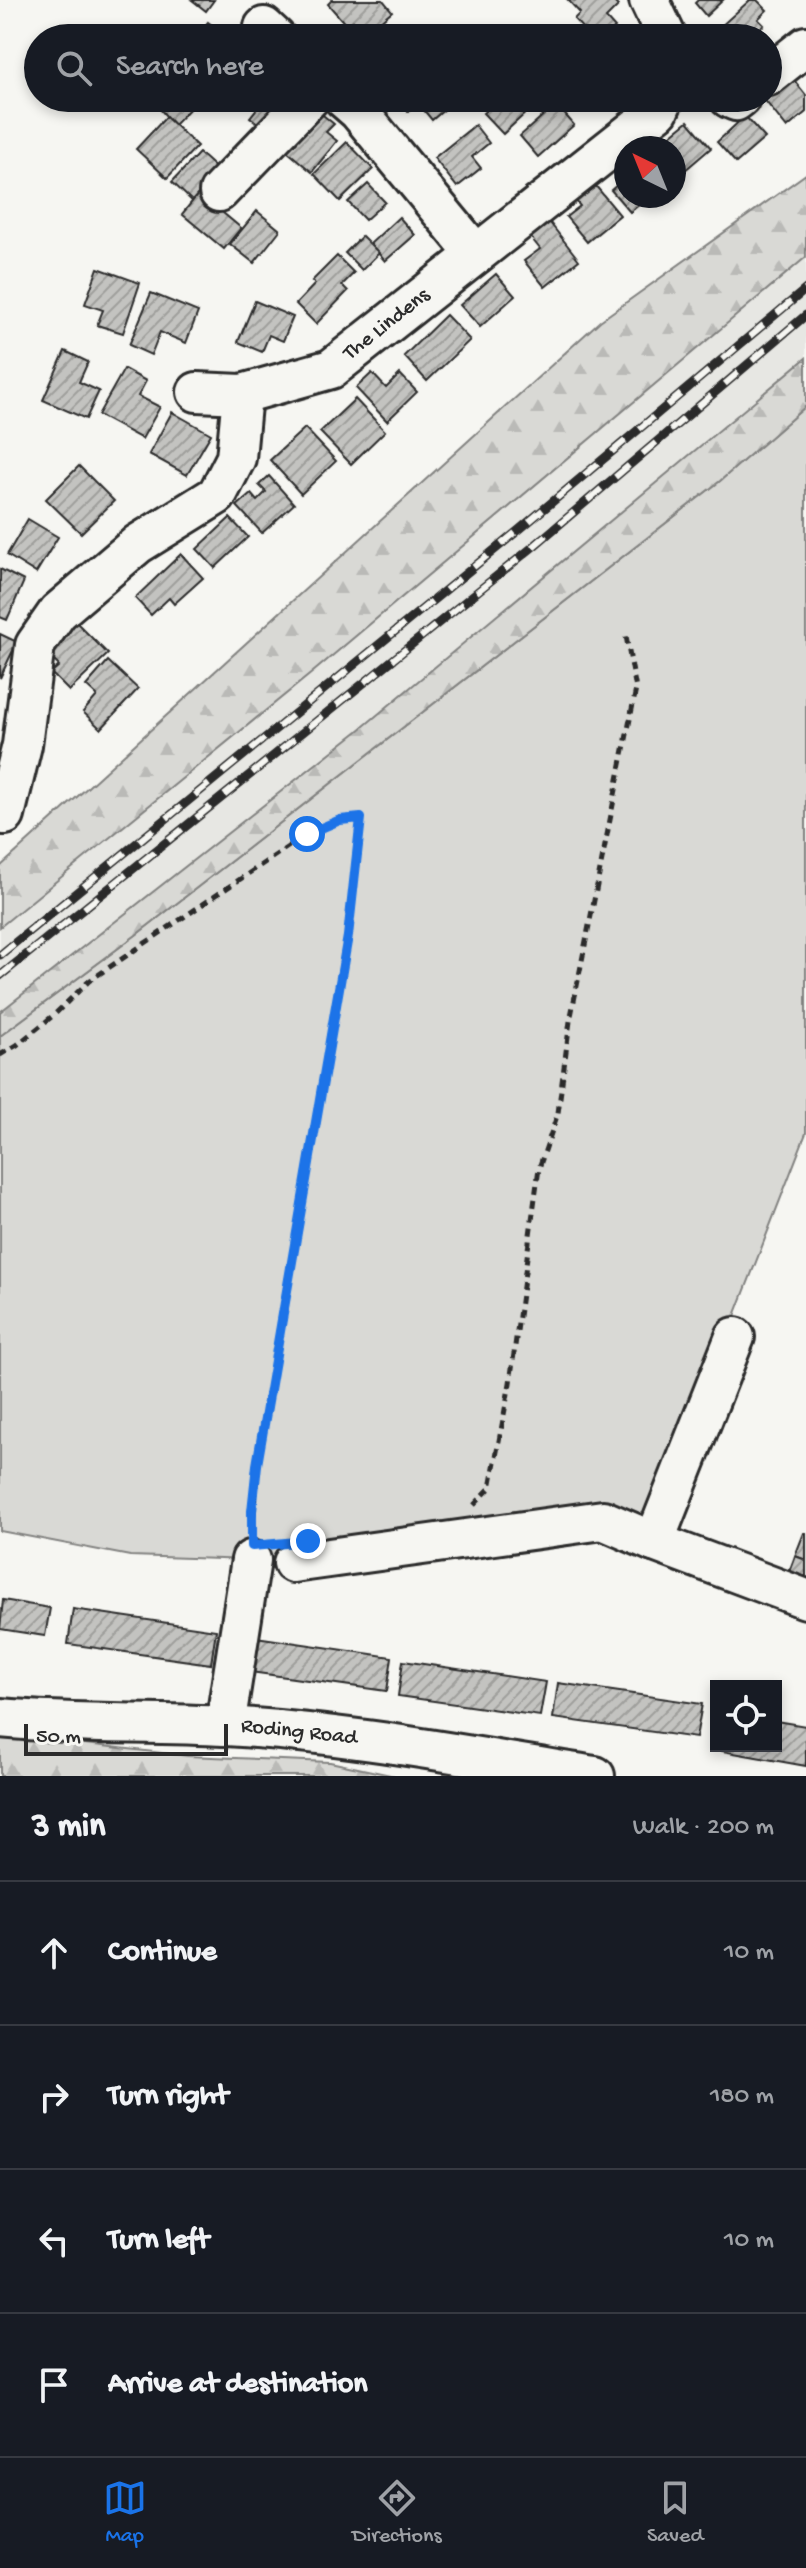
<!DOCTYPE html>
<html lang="en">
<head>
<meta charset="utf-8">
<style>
	body { margin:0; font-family:"Gochi Hand",sans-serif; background:#242831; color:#f1f3f6 }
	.controls { position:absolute; right:24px; bottom:24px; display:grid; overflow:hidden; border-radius:0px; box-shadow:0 4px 12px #0003 }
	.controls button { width:72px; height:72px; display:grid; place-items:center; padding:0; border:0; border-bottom:2px solid #363941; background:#171b24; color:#f1f3f6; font:40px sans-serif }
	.compass { position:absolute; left:614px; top:136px; width:72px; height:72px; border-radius:50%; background:#171b24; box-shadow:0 4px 12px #0003; rotate:317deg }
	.scale { position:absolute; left:24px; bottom:20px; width:204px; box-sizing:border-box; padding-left:8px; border:4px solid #2b2b2b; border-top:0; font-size:22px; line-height:28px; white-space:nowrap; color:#2b2b2b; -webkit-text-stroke:6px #f6f6f2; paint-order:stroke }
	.stop { position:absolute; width:24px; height:24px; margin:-18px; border:6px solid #1a73e8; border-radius:50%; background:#fff }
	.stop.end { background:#1a73e8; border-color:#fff; box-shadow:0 2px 8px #0008 }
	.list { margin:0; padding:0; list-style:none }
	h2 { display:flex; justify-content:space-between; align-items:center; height:104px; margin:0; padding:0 32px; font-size:34px }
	h2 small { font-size:26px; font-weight:400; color:#9ea1a6 }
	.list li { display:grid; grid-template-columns:52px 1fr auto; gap:24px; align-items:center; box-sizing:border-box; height:144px; padding:0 32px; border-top:2px solid #363941 }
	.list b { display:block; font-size:30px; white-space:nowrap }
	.list em { font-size:26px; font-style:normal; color:#9ea1a6 }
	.icon { flex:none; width:44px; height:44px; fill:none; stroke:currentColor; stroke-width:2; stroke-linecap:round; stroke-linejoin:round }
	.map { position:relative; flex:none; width:806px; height:1776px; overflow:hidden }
	.search { position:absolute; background:#171b24; box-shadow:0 4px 12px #0003; left:24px; right:24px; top:24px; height:88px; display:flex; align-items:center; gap:20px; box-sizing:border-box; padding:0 28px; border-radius:44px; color:#9ea1a6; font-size:30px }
	.sheet { height:680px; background:#171b24 }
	nav { display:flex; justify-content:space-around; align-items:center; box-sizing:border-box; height:112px; border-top:2px solid #363941; background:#171b24; font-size:22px; color:#9ea1a6 }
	nav a { display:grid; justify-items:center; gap:4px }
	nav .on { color:#1a73e8 }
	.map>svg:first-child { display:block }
</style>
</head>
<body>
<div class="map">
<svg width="806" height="1776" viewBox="0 0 806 1776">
	<defs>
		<pattern id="forest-firs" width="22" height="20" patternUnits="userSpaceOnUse" patternTransform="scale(2)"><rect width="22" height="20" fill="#d9d9d5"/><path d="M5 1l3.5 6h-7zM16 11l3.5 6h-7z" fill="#babab7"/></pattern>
		<pattern id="building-hatch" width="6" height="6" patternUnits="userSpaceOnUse" patternTransform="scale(2)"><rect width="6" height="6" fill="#c3c3c0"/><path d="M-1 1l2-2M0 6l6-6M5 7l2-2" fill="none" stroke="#9f9f9c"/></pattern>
	</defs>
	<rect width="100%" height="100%" fill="#f6f6f2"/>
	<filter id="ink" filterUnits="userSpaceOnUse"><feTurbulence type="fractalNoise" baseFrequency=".0125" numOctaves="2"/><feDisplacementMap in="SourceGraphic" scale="16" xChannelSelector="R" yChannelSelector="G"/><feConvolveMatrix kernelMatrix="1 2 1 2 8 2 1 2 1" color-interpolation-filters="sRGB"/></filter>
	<g filter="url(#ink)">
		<polygon fill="#e7e7e3" points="806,174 806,406 720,481 136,935 0,1036 0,867 600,321"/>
		<polygon fill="#d9d9d5" stroke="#828280" stroke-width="2" points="806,406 806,1133 655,1522 251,1560 130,1556 0,1531 0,1036 136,935 720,481"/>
		<g fill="url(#forest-firs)" stroke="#828280" stroke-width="2">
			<polygon points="806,174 806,257 313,672 0,927 0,867 600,321"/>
			<polygon points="806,358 806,406 720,481 136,935 0,1036 0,1012 358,731"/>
			<polygon points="0,1734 188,1756 330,1762 395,1776 0,1776"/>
		</g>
		<g fill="url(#building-hatch)" stroke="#2b2b2b" stroke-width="2">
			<polygon points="192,0 214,0 206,11"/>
			<polygon points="332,0 383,0 392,11 365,34 353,21 347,26 328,4"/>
			<polygon points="568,0 612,0 618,6 606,18 615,28 605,38 578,38 585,31 574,19 580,13"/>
			<polygon points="698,0 723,0 706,16 695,3"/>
			<polygon points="750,0 757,0 767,10 758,19 764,25 757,31 763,38 729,38 720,27"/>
			<polygon points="208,22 229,38 195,38"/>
			<polygon points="785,69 806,95 806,112 787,128 763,98 768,98 768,82"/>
			<polygon points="169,98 192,98 196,102 174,125 159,108"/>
			<polygon points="249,98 296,98 269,132 250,117 259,106"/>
			<polygon points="396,98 422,98 408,111"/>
			<polygon points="422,98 448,98 452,103 432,120 417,102"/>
			<polygon points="500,98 516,98 528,111 503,134 483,113"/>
			<polygon points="556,104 574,125 538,157 520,136"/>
			<polygon points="313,107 334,124 326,132 337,141 312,172 281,146"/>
			<polygon points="745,116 765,138 736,163 717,142"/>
			<polygon points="166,117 197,146 167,178 136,149"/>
			<polygon points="688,121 711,148 684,171 674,158 674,148 666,148 661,143"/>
			<polygon points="475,125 489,143 472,157 481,168 457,187 434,158"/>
			<polygon points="347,142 373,169 340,201 314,174"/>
			<polygon points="199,153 219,171 192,201 172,182"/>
			<polygon points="626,177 626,196 650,196 630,212 611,190"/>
			<polygon points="590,179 620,215 587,242 566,217 580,206 571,195"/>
			<polygon points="368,184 385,202 365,220 348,202"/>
			<polygon points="199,193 241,228 224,249 182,214"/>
			<polygon points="257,211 280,230 254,263 230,244"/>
			<polygon points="543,214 579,260 545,287 524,261 540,249 524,229"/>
			<polygon points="399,217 415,235 385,261 370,244"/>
			<polygon points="362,236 379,253 362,270 345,253"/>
			<polygon points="337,256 354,273 342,285 348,291 316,324 296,304 315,284 312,281"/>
			<polygon points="98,268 140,283 123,333 97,325 103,310 85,304"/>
			<polygon points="496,274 515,296 480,327 460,305"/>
			<polygon points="151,293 198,312 186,343 160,332 151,355 129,345"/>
			<polygon points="255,301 293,317 283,341 269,335 262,352 238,342"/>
			<polygon points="446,315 470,340 427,381 404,356"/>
			<polygon points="65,351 88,362 79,382 99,391 86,419 43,400"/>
			<polygon points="124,369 146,381 138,396 160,407 142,439 98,415"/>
			<polygon points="372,373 386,388 400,374 417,392 387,421 356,388"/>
			<polygon points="355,399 385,431 351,464 320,432"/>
			<polygon points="172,412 211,434 187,475 149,454"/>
			<polygon points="305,428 336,461 301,494 270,460"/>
			<polygon points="79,466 114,501 81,533 46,499"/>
			<polygon points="269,476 294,504 262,533 237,506 251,494 257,501 266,492 259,485"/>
			<polygon points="230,518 248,537 215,568 197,549"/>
			<polygon points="28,519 58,537 36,573 7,555"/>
			<polygon points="181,554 203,578 174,604 169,598 151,615 135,598"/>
			<polygon points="0,569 24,581 7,620 0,617"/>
			<polygon points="72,618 108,654 69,691 51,673 59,666 42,648"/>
			<polygon points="0,634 17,642 0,678"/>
			<polygon points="108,661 138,689 101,729 83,712 97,696 86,686"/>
			<polygon points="804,1533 806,1533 806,1560 795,1556"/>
			<polygon points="795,1556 806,1560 806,1588 786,1580"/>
			<polygon points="3,1600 50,1608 45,1636 0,1629"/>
			<polygon points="73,1609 216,1630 211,1664 68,1644"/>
			<polygon points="249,1636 392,1657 387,1691 244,1671"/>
			<polygon points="403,1661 546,1682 540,1716 398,1696"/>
			<polygon points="558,1683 702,1704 696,1738 553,1718"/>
			<polygon points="776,1721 806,1726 806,1766 722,1751 723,1746 776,1746"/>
		</g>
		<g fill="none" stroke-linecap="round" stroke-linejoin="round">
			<defs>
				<g id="minor">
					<polyline points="649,0 667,38"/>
					<polyline points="264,27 276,38"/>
					<polyline points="768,76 806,46"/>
					<polyline points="343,98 358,111 476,254"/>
					<polyline points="729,98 736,101 740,98"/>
					<polyline points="219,192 310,98"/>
					<polyline points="197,392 242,394 331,369 659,110 664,98"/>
					<polyline points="5,815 22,745 35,645 58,612 138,544 217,495 236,458 242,394"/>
					<polyline points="654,1542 735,1337"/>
					<polyline points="293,1563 603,1520 654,1542 806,1599"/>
					<path d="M 0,1718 C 75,1725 151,1722 226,1726 C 350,1733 473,1757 595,1776"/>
					<polyline points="225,1726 251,1560"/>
				</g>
			</defs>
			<use href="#minor" stroke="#2b2b2b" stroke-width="44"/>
			<g stroke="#2b2b2b" stroke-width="5" stroke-dasharray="8 6" stroke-linecap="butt">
				<polyline points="0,1055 17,1045 55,1014 89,981 307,834 340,820 361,818 348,936 257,1465 252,1531"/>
				<polyline points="474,1505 490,1488 510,1383 539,1168 558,1113 570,1021 636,689 626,636"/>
			</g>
			<use href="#minor" stroke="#f6f6f2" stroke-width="38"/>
			<defs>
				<g id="rail">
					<polyline points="0,955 520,529 806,289"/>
					<polyline points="0,976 534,546 806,315"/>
				</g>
			</defs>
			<use href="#rail" stroke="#2b2b2b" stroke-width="9"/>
			<use href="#rail" stroke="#f6f6f2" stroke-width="6" stroke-dasharray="18" stroke-linecap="butt"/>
		</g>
	</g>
	<g fill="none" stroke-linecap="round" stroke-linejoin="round" filter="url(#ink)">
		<polyline stroke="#1a73e8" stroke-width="10" points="307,834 340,820 361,818 348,936 257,1465 252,1511 252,1546 308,1541"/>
	</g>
	<g text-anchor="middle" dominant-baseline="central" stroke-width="6" stroke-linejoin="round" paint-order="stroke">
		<g font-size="22" fill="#2b2b2b" stroke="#f6f6f2">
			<text transform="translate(387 325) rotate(-38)">The Lindens</text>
			<text transform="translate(299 1733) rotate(6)">Roding Road</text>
		</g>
	</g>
</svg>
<div class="controls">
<button><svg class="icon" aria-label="locate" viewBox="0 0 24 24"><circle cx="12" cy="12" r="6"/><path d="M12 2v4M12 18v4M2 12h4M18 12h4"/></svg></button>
</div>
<svg class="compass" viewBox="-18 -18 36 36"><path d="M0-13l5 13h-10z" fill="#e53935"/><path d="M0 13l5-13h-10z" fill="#9ea1a6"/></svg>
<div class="scale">50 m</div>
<div class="stop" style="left:307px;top:834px"></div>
<div class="stop end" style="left:308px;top:1541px"></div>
<div class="search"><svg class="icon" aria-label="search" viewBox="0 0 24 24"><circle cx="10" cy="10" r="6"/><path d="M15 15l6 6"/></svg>Search here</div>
</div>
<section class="sheet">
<h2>3 min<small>Walk · 200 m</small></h2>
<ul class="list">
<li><svg class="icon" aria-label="ahead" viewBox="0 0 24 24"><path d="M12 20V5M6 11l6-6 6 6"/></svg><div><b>Continue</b></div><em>10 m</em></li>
<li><svg class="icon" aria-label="right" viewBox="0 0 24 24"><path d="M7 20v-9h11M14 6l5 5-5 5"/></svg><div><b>Turn right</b></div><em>180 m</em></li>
<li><svg class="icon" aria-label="left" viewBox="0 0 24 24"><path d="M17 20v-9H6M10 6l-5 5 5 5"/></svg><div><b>Turn left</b></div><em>10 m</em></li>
<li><svg class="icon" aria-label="arrive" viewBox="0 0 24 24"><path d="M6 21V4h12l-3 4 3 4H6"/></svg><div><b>Arrive at destination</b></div></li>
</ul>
</section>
<nav>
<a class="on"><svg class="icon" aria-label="map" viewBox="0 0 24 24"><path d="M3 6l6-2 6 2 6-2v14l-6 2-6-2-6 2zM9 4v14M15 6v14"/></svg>Map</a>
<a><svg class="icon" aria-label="directions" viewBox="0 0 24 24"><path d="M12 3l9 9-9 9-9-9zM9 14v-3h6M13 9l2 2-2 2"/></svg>Directions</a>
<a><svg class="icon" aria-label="saved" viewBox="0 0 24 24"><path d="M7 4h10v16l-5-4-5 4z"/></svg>Saved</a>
</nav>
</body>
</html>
